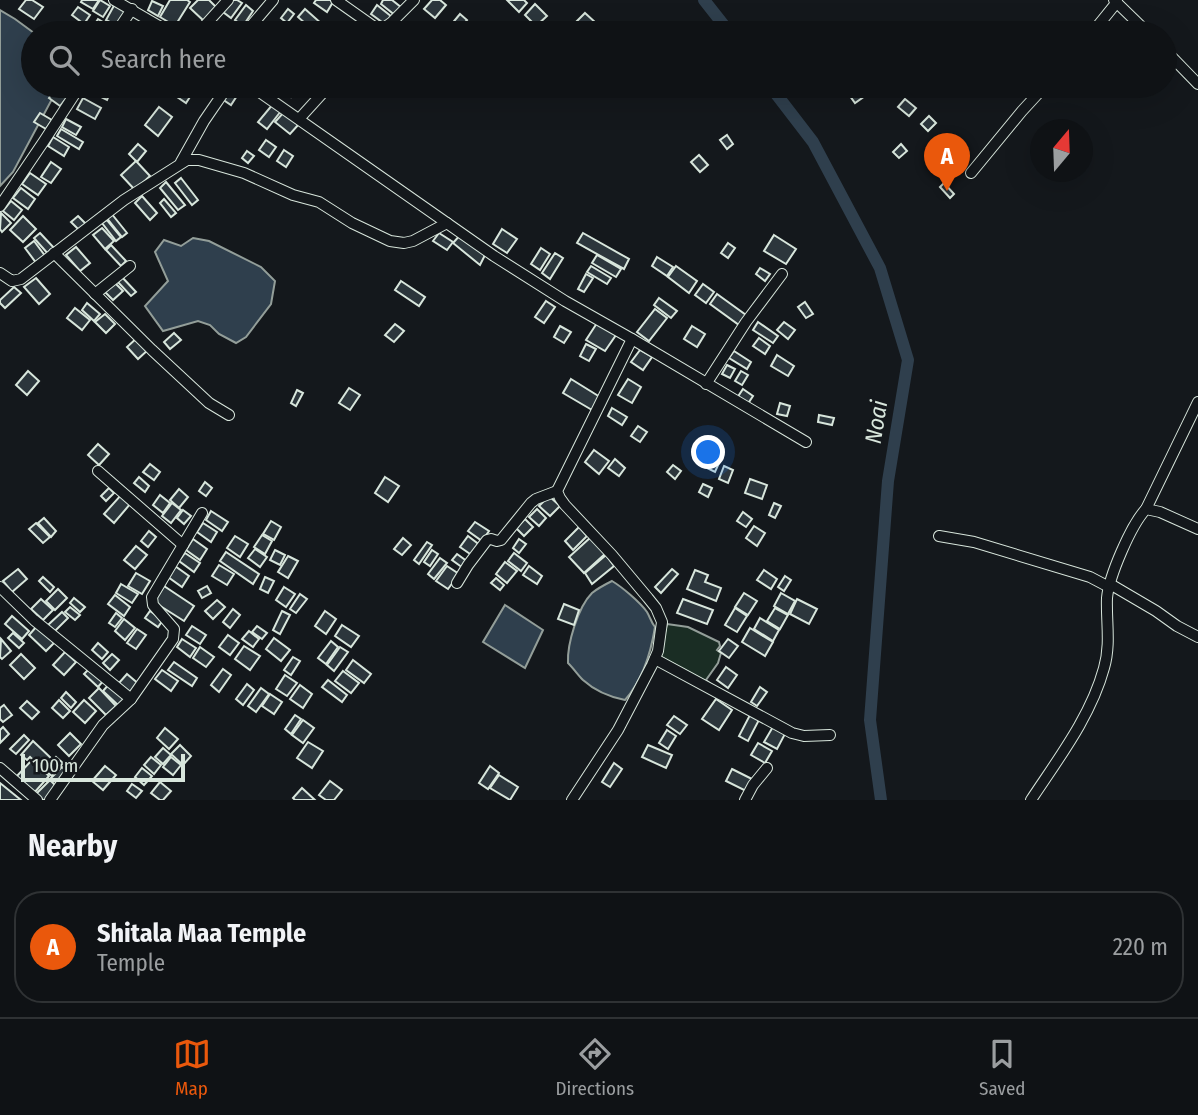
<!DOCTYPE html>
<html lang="en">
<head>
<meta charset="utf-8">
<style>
	body { margin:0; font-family:"Fira Sans Condensed",sans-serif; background:#1d2022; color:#f1f3f6 }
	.compass { position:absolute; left:1030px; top:119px; width:63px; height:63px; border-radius:50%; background:#0f1215; box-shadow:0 7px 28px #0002; rotate:19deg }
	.scale { position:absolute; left:21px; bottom:18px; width:164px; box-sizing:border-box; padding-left:7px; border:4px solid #d8e6dc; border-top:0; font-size:19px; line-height:24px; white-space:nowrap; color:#d8e6dc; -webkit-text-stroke:5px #14181c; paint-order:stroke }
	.you { position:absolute; left:709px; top:453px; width:24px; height:24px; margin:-18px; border:5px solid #fff; border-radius:50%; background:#1a73e8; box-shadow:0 0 0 10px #1a73e833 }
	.badge { display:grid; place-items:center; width:46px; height:46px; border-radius:50%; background:#ea580c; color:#fff; font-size:23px; font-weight:700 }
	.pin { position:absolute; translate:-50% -58px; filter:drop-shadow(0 2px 4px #0008) }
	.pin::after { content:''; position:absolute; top:37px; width:24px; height:21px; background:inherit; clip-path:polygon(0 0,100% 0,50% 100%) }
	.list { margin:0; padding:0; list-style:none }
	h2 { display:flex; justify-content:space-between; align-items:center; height:91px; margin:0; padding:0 28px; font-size:30px }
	h2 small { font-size:23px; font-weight:400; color:#9b9ea0 }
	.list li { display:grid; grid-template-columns:46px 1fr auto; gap:21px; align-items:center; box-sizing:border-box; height:112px; margin:0 14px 14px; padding:0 14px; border:2px solid #2f3234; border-radius:28px }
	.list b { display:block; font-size:26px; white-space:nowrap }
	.list p { margin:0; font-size:23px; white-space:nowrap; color:#9b9ea0 }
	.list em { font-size:23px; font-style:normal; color:#9b9ea0 }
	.icon { flex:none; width:38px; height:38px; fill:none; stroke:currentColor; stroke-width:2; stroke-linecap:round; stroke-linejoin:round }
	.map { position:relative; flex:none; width:1198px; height:800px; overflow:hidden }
	.search { position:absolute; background:#0f1215; box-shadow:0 7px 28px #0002; left:21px; right:21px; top:21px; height:77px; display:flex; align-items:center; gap:18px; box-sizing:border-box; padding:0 24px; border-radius:38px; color:#9b9ea0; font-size:26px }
	.sheet { height:217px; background:#0f1215 }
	nav { display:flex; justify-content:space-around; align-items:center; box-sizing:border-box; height:98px; border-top:2px solid #2f3234; background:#0f1215; font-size:19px; color:#9b9ea0 }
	nav a { display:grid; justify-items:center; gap:4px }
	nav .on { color:#ea580c }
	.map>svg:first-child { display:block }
</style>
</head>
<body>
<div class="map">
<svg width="1198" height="800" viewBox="0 0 1198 800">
	<rect width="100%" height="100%" fill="#14181c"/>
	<polygon fill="#1a2d24" stroke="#939e99" stroke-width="2" points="667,624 688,627 719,642 720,646 717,650 721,653 718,663 706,680 712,685 659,656"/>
	<g fill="#2f3f4d" stroke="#939e99" stroke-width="2">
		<polygon points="0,10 15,19 34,33 33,86 59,86 13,172 0,186"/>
		<polygon points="193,238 209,241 261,267 275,281 271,304 246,337 236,343 219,334 210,325 198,321 163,331 145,306 168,281 155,252 164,240 181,246"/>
		<path d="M 612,581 C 622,587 640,602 647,612 C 650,617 651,622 655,627 C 651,652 642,681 625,700 C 610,697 594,690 583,680 C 578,675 574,669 568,663 C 567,644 578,607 592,593 C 598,588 606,584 612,581 Z"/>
		<polygon points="505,605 543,630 525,668 483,642"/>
	</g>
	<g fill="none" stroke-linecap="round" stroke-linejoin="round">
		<g stroke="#2f3f4d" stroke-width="12">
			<polyline points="704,0 730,33"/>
			<polyline points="770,86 813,142 880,268 908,360 888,481 870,720 881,800"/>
		</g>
	</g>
	<g fill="#2c363c" stroke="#d8e6dc" stroke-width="2">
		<polygon points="26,0 32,0 43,7 34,19 19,9"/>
		<polygon points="82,0 99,0 93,9 81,2"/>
		<polygon points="100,0 110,6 103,17 93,11"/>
		<polygon points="170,0 187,0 190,2 175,26 160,17"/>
		<polygon points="198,0 209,0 218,9 205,22 190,8"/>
		<polygon points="232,0 237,0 242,3 231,18 223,12"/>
		<polygon points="316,0 330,0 333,2 327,12 314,3"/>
		<polygon points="383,0 392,0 402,8 396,16 381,4"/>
		<polygon points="432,0 440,0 446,5 435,18 424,9"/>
		<polygon points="507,0 524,0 527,3 519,12"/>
		<polygon points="152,1 163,6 158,16 148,10"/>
		<polygon points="116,2 129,10 119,27 106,20"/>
		<polygon points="535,4 547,16 536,26 525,15"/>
		<polygon points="246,5 253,11 243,26 235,20"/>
		<polygon points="377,5 392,17 386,25 371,14"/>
		<polygon points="78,7 90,15 84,24 72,15"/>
		<polygon points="288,9 294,14 287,23 281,18"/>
		<polygon points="305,9 322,24 315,32 298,17"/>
		<polygon points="585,13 596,23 586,33 575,23"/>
		<polygon points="460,14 467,20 457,32 450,26"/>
		<polygon points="98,19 116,30 115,33 89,33"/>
		<polygon points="256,22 273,33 253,33 249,31"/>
		<polygon points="470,23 481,28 478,33 465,33"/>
		<polygon points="129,24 141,31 139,33 122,33"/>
		<polygon points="92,86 101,86 111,91 107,100 89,91"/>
		<polygon points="161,86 191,86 195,89 186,103"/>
		<polygon points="231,86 239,86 242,88 231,105 222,99"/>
		<polygon points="277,86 300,86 291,97"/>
		<polygon points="850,86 868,86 872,91 855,103 845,89"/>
		<polygon points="56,88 68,96 60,106 49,98"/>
		<polygon points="83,98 101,108 95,119 77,109"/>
		<polygon points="905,99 916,108 909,116 898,107"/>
		<polygon points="273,104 281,111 267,129 258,122"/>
		<polygon points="159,107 172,117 158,136 145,125"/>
		<polygon points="284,112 299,124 290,134 275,122"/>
		<polygon points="40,113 52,120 46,129 34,122"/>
		<polygon points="929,116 936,123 928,131 921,124"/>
		<polygon points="66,119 81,127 76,135 62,127"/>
		<polygon points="61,129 83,142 79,149 57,136"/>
		<polygon points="727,135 733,144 727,149 720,140"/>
		<polygon points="53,137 69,147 64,156 48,146"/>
		<polygon points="266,140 276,147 269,157 259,150"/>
		<polygon points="138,144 146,151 137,162 129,154"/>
		<polygon points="901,144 907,151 899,158 893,152"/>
		<polygon points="284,150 293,156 286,167 277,161"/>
		<polygon points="247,151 254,156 248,163 242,158"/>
		<polygon points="699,155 708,165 700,172 691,162"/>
		<polygon points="136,161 150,176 135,190 121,175"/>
		<polygon points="51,162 61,169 51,183 41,177"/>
		<polygon points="30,173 46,184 38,195 22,184"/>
		<polygon points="181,178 198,200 192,205 175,183"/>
		<polygon points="166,182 185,205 178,210 160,188"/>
		<polygon points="944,183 954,194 950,198 940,187"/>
		<polygon points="21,188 35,199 28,209 13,198"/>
		<polygon points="142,196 157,213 150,220 135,203"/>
		<polygon points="164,199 176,213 171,217 160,203"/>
		<polygon points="11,201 22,210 14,220 3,211"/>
		<polygon points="1,213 11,223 2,232 0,229"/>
		<polygon points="111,213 127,233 122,237 106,217"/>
		<polygon points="23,216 36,229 23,242 10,230"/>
		<polygon points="78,216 86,224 79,230 71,222"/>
		<polygon points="107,220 121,237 116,241 102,223"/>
		<polygon points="102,228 114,241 105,249 93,235"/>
		<polygon points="502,229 517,239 507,253 493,244"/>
		<polygon points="40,233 55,249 49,255 34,238"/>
		<polygon points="439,233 453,242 447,250 433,241"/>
		<polygon points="583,233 629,259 624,269 577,243"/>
		<polygon points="461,234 487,251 480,265 453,243"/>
		<polygon points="774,235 796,249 786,264 764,251"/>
		<polygon points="34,241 46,257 37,264 25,248"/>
		<polygon points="728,243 735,248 728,258 721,253"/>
		<polygon points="111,245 126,261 121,266 106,250"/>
		<polygon points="76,247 90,263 80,271 66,255"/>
		<polygon points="541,248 550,254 540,270 531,264"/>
		<polygon points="555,253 563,258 550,279 542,273"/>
		<polygon points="597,255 621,269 616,277 592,263"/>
		<polygon points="657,257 673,267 667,276 652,266"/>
		<polygon points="591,266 611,278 607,284 587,272"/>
		<polygon points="676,266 697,281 689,293 668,277"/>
		<polygon points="760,268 770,274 765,281 756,274"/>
		<polygon points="586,274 593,278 584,292 578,289"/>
		<polygon points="121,276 136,292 131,296 116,280"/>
		<polygon points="36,278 50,294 39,304 24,287"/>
		<polygon points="401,281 425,297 419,306 395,290"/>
		<polygon points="115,283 123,291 113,300 105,292"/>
		<polygon points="703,284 714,292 706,303 695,295"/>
		<polygon points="14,287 21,293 5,308 0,303 0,300"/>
		<polygon points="717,294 746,315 739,325 710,304"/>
		<polygon points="659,298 677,311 671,318 654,305"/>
		<polygon points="546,301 555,307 544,323 535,317"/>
		<polygon points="805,302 813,314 806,318 798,307"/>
		<polygon points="87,303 100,314 94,321 82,310"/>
		<polygon points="75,308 90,320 82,330 67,318"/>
		<polygon points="655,309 667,318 649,341 637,332"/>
		<polygon points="105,314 115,324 106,333 95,322"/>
		<polygon points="758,322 778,336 773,343 753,330"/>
		<polygon points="784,322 795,330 788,339 777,330"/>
		<polygon points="597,323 616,335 605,351 586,340"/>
		<polygon points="395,324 404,331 394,342 385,335"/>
		<polygon points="560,326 571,332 564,343 554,337"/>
		<polygon points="692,326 705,334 697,347 684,339"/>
		<polygon points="174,333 181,340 170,349 164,342"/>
		<polygon points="138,337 149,349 138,359 127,347"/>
		<polygon points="759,338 770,346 765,354 753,346"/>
		<polygon points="586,344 596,349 589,361 580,356"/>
		<polygon points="640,350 652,357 643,370 631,362"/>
		<polygon points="734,351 751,362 747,369 729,358"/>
		<polygon points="777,355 794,366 788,376 771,366"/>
		<polygon points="727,365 735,369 730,378 722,374"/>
		<polygon points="28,371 39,381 27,395 16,385"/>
		<polygon points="741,371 748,375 742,385 735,381"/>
		<polygon points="571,379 600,397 592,410 563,393"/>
		<polygon points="628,379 641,387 632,403 618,395"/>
		<polygon points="349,388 360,395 350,410 339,403"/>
		<polygon points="743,389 753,396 747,405 737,398"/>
		<polygon points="297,390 303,393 296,406 291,403"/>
		<polygon points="780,403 790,406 787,416 777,414"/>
		<polygon points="612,408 627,417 622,425 608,416"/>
		<polygon points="819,415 834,418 832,425 818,422"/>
		<polygon points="638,426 647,432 640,442 631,436"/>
		<polygon points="98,444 109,454 99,465 88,455"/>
		<polygon points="594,450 609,461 599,474 585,462"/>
		<polygon points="709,458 719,463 715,472 705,467"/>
		<polygon points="615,459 625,468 619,476 608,468"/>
		<polygon points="150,464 160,472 154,480 143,472"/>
		<polygon points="673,465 681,471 675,479 667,472"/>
		<polygon points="724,466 733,470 728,483 719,479"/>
		<polygon points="139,477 149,486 145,492 134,483"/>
		<polygon points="385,477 399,486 388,502 375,493"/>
		<polygon points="750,479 767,485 762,499 745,493"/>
		<polygon points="205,482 212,488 206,496 199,491"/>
		<polygon points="703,484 712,488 708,497 699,492"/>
		<polygon points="109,488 114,493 106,501 101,496"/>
		<polygon points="179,489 188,497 179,508 170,500"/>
		<polygon points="121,495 131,503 114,523 104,514"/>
		<polygon points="160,495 170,503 163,513 153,505"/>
		<polygon points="549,496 560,506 550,516 539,506"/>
		<polygon points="172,503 181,510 171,523 162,516"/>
		<polygon points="774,503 781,506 775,518 769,515"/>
		<polygon points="537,509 546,518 539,526 529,517"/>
		<polygon points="183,510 191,516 184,524 177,518"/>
		<polygon points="211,511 228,522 222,531 206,520"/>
		<polygon points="743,512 752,519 746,527 737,521"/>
		<polygon points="44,518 56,531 51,537 38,523"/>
		<polygon points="525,519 533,527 524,536 516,528"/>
		<polygon points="271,521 281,527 274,540 263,534"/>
		<polygon points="475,522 489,531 482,541 468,531"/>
		<polygon points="36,523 50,537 43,543 29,529"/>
		<polygon points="203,523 217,532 211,542 197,532"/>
		<polygon points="754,526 765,533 757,546 746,538"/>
		<polygon points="579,527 587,536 573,550 565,541"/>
		<polygon points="149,531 156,537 148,547 141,541"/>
		<polygon points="262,535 272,541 265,554 254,547"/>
		<polygon points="235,536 248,544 240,557 227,548"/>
		<polygon points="468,536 481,546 473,556 460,547"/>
		<polygon points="591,537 606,553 584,573 569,557"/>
		<polygon points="403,538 411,545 402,555 394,549"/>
		<polygon points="193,539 207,549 200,560 186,550"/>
		<polygon points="519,539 526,544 519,553 513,548"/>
		<polygon points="427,542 432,545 419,564 414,560"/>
		<polygon points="136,546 147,555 135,569 124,560"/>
		<polygon points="255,549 267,557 260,567 248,558"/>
		<polygon points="275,550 285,555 280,565 270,560"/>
		<polygon points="432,550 438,554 430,566 424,562"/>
		<polygon points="226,552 259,574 253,584 220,561"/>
		<polygon points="185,553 200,563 194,572 179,561"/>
		<polygon points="514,553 527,563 521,571 508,561"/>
		<polygon points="457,554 468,562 463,568 452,560"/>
		<polygon points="606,555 614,566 592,584 585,573"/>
		<polygon points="288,556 298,561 288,578 278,572"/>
		<polygon points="440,558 447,563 434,579 428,574"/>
		<polygon points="505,562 517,571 507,583 496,574"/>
		<polygon points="219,565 234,574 227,585 212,576"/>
		<polygon points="175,566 189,576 182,587 168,577"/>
		<polygon points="447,566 459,574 448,589 436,581"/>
		<polygon points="529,566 542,576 537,584 523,575"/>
		<polygon points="18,569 27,579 12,592 3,581"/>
		<polygon points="672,569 678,574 661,593 655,587"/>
		<polygon points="695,570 708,575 705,582 721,588 716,601 687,589"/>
		<polygon points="764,570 777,579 771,589 757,580"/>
		<polygon points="136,573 150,581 142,594 128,586"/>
		<polygon points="785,576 791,580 784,591 778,587"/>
		<polygon points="43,577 54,587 50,592 39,581"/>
		<polygon points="265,577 274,581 268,593 260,589"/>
		<polygon points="496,578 504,585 500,590 491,583"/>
		<polygon points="121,584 138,594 132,603 116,593"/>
		<polygon points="164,586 194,606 184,621 154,602"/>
		<polygon points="207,586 211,593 202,598 198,591"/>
		<polygon points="284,587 295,594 286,607 276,600"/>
		<polygon points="58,589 67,598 55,610 46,601"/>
		<polygon points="744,593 757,601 748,615 735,607"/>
		<polygon points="781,593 795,601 788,614 774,606"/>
		<polygon points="300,594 307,599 296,613 290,609"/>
		<polygon points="115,595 130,607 124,616 108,604"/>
		<polygon points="74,598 85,607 80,612 70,603"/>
		<polygon points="41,599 53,610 43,620 31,609"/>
		<polygon points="683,599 713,610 707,624 677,613"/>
		<polygon points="797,599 817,609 809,624 790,614"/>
		<polygon points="217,600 225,607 213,619 205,611"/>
		<polygon points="564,604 579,610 574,625 558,619"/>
		<polygon points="70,607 80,615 75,620 65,612"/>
		<polygon points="735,608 747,616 737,632 725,625"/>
		<polygon points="775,608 788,615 780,629 767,621"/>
		<polygon points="233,609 240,615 230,628 223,622"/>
		<polygon points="150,611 163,620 158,627 145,618"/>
		<polygon points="282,611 290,615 280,634 273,630"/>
		<polygon points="325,611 336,619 326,634 315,626"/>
		<polygon points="62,612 68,618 55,631 48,625"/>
		<polygon points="116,613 122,618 115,627 109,623"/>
		<polygon points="12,616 29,631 22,639 5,624"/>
		<polygon points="760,618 779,630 773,641 754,629"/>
		<polygon points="124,619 135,628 125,640 115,631"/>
		<polygon points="342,625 359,636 351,647 335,636"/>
		<polygon points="37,626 54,643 46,651 29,635"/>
		<polygon points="192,626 206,635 200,644 186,635"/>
		<polygon points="257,626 267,633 262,639 252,632"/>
		<polygon points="750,628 773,642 765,656 742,642"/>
		<polygon points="137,629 146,635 136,649 127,643"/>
		<polygon points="249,631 259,639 253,647 242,639"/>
		<polygon points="13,633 24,643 19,648 8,638"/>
		<polygon points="228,635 239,643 230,655 219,647"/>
		<polygon points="274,638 290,650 281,661 266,649"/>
		<polygon points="1,639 11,651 2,659 0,657"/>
		<polygon points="182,639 196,648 190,657 177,647"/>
		<polygon points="728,639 738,646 729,658 719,651"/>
		<polygon points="331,641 338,647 326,664 318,658"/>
		<polygon points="98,643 108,652 102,659 92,650"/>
		<polygon points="244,646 260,656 250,670 235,659"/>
		<polygon points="200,647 214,657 206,667 193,658"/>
		<polygon points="340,647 348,652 334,671 327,665"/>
		<polygon points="65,652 76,662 64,675 53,665"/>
		<polygon points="21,654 35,668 24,679 10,665"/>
		<polygon points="112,654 119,660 110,670 103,663"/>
		<polygon points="293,657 300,661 291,675 284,670"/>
		<polygon points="353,660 371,674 364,683 346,670"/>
		<polygon points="174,662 197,678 192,686 168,670"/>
		<polygon points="91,667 104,680 98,687 84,674"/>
		<polygon points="726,667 737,675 728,688 717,680"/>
		<polygon points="223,669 231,675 219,692 211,685"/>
		<polygon points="162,670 178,681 171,691 155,679"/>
		<polygon points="343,671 359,683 351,693 335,681"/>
		<polygon points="127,674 140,685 131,694 118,684"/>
		<polygon points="285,675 297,683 287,696 276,689"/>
		<polygon points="328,680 347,695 342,702 322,687"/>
		<polygon points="110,683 126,698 119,706 103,691"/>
		<polygon points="247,684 254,690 243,705 236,699"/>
		<polygon points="300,685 312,694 303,708 290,699"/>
		<polygon points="760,687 767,692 757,706 751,702"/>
		<polygon points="99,688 116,706 106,715 89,698"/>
		<polygon points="261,688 269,694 256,712 248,706"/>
		<polygon points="66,692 76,702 71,708 61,698"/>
		<polygon points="270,694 282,702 274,714 262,706"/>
		<polygon points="716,699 732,710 719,730 702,719"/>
		<polygon points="59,700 70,711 63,718 52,708"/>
		<polygon points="84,700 96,711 85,723 73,712"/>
		<polygon points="27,701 39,712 32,719 20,708"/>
		<polygon points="4,705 12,715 3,722 0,719 0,708"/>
		<polygon points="751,713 760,718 748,741 739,736"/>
		<polygon points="295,715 301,719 291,734 285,729"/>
		<polygon points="674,716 687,725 680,734 667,725"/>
		<polygon points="303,720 314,728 303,743 292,735"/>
		<polygon points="774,725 786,732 777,749 764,742"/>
		<polygon points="3,727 9,734 0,743 0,730"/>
		<polygon points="165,728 178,739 169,749 157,738"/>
		<polygon points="667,730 676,736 668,749 659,743"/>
		<polygon points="70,733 81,744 69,756 58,745"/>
		<polygon points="24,735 29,740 16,754 10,749"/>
		<polygon points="33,741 52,759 43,769 30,757 27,760 21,755"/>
		<polygon points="308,742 323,751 312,768 297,758"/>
		<polygon points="758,743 772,751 765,763 751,755"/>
		<polygon points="180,745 191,756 183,765 171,754"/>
		<polygon points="648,745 672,755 666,768 642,757"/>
		<polygon points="163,748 171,755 163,764 155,757"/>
		<polygon points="56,757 63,763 52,776 44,770"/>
		<polygon points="151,757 161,765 154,774 144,765"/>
		<polygon points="171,757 181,765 173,775 163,767"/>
		<polygon points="32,760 49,776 34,793 16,777"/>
		<polygon points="614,763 622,769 610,787 602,782"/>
		<polygon points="105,766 116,775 103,790 92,781"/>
		<polygon points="490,766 499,773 488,789 479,783"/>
		<polygon points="62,767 67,772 59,785 51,778"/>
		<polygon points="142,768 152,776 144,785 135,777"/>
		<polygon points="732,769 752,779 746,791 726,781"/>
		<polygon points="499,775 518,787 510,800 490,788"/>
		<polygon points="50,780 57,787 47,800 43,800 36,794"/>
		<polygon points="330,781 342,790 334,800 326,800 319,795"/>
		<polygon points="160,782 171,791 163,800 160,800 151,793"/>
		<polygon points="0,783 21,800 0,800"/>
		<polygon points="132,784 142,791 136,798 127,791"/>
		<polygon points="302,788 315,800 295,800 293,798"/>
	</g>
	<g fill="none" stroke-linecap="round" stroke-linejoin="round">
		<defs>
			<g id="minor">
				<polyline points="114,0 171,33"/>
				<polyline points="336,0 380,31"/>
				<polyline points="1114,0 1148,33"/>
				<polyline points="116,33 132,9"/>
				<polyline points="198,33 228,0"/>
				<polyline points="245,33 273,0"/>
				<polyline points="377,33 392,22 414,0"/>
				<polyline points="1092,33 1117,2"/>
				<polyline points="1165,50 1198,84"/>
				<polyline points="251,86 494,256 565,301 632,339 557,491 560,498 565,505 612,555 648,598 656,608 662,622 658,651 652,665 618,730 572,800"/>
				<polyline points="299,119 329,86"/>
				<polyline points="181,162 204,121 228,86"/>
				<polyline points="971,173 1022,111 1045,86"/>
				<polyline points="0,206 44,141 80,86"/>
				<polyline points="54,253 152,350 209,403 229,415"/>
				<polyline points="0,273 12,281 21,279 124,200 187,160 199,160 244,173 293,195 319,202 352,223 390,241 404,243 413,241 447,223"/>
				<polyline points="95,294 130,266"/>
				<polyline points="632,339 806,442"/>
				<polyline points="706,384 746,322 782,274"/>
				<polyline points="98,471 183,545"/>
				<polyline points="1146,509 1198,402"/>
				<polyline points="939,536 974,542 1090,577 1109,587"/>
				<polyline points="457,583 468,565 487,540 491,539 497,541 501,540 531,503 536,499 557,491"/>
				<polyline points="1110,584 1156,611 1177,626 1198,637"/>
				<polyline points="0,587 34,620 131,699"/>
				<polyline points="655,659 792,733 804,736 830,735"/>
				<polyline points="0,768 37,800"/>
				<polyline points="50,800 103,725 131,699 173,639 174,629 153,605 152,597 202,513"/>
				<polyline points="745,800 753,785 767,768"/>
				<path d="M 1031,800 C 1058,759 1091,716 1104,668 C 1111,644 1106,621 1107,598 C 1109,576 1131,525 1146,509 L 1160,512 L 1198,529"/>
			</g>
		</defs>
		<use href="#minor" stroke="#d8e6dc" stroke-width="12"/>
		<use href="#minor" stroke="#14181c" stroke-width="10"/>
	</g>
	<g text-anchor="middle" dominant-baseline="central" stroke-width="5" stroke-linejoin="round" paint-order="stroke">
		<g font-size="23" font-style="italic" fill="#d8e6dc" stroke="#14181c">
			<text transform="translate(876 422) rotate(-81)">Noai</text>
		</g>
	</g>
</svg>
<svg class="compass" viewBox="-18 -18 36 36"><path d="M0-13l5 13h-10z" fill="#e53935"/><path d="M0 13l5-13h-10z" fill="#9b9ea0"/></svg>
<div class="scale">100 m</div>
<div class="you"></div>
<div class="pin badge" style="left:947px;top:191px">A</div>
<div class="search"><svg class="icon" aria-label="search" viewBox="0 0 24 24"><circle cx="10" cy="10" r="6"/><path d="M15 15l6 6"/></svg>Search here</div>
</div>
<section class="sheet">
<h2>Nearby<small></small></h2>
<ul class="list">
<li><span class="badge">A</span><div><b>Shitala Maa Temple</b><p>Temple</p></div><em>220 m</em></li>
</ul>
</section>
<nav>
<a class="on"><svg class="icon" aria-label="map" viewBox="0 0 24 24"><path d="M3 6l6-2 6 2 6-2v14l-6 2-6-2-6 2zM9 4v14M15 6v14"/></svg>Map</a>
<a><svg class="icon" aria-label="directions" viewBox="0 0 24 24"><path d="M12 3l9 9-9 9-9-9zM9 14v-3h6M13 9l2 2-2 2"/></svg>Directions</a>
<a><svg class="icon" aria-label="saved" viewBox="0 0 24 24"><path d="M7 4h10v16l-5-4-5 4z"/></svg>Saved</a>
</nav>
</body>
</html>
